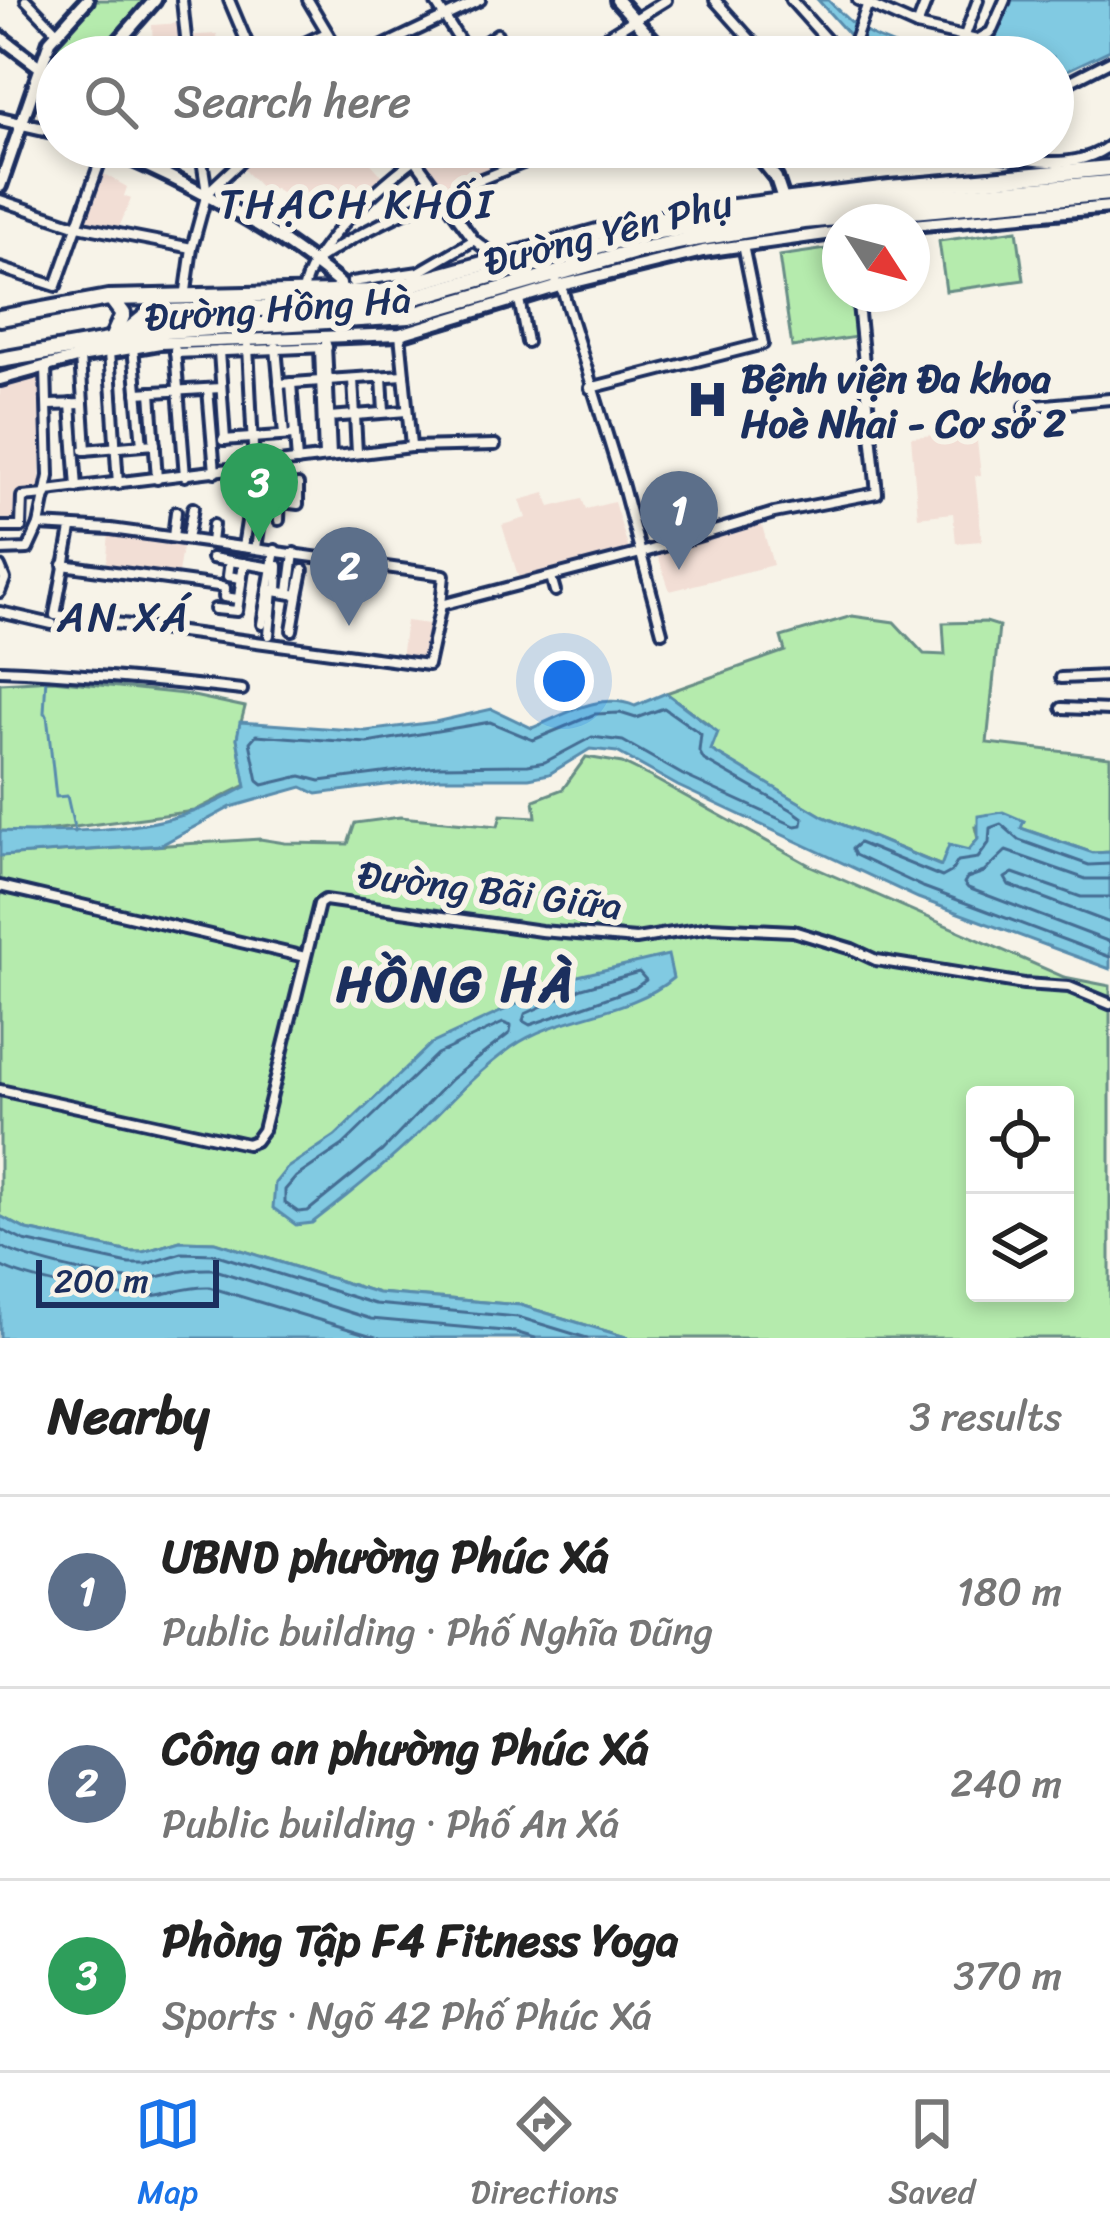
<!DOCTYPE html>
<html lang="en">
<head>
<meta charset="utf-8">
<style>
	body { margin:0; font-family:Sriracha,sans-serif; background:#f2f2f2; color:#222 }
	.controls { position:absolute; right:36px; bottom:36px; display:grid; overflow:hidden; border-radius:12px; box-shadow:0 6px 18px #0003 }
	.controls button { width:108px; height:108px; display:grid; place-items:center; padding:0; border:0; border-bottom:3px solid #e0e0e0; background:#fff; color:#222; font:60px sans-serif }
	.compass { position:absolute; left:822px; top:204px; width:108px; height:108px; border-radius:50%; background:#fff; box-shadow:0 6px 18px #0003; rotate:126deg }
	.scale { position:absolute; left:36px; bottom:30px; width:183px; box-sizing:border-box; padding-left:12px; border:6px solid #1b2f5e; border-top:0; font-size:33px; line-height:42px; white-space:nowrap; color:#1b2f5e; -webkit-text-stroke:9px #f7f3e8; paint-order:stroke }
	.you { position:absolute; left:564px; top:681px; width:42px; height:42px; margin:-30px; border:9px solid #fff; border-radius:50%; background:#1a73e8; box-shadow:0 0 0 18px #1a73e833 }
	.badge { display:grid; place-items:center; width:78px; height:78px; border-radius:50%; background:#1a73e8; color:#fff; font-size:39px; font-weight:700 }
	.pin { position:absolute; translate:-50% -99px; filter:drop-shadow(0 3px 6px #0008) }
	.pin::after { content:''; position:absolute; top:63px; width:42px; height:36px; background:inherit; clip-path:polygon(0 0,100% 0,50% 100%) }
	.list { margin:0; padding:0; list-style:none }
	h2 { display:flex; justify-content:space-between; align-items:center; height:156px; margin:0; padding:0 48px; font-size:51px }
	h2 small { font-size:39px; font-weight:400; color:#767676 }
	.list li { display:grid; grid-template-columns:78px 1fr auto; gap:36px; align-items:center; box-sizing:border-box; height:192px; padding:0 48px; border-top:3px solid #e0e0e0 }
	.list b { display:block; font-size:45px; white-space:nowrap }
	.list p { margin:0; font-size:39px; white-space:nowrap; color:#767676 }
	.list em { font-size:39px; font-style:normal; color:#767676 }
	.icon { flex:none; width:66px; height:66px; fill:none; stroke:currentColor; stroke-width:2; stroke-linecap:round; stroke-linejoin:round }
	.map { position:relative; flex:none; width:1110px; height:1338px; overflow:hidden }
	.search { position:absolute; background:#fff; box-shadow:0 6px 18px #0003; left:36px; right:36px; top:36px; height:132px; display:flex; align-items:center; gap:30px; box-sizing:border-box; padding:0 42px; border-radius:66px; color:#767676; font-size:45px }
	.sheet { height:732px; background:#fff }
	nav { display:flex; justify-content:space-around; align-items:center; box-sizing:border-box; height:168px; border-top:3px solid #e0e0e0; background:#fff; font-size:33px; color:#767676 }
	nav a { display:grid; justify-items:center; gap:6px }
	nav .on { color:#1a73e8 }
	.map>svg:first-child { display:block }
</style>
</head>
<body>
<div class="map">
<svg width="1110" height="1338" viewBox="0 0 1110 1338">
	<rect width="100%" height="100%" fill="#f7f3e8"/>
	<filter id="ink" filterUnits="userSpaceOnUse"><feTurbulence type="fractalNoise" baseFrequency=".00833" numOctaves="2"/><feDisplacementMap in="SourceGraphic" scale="24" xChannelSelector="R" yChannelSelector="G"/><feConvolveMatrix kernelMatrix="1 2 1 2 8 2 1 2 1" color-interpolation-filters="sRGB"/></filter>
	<g filter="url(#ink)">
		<g fill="#f2ded5">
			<polygon points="180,23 182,36 217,34 218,46 193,48 192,43 153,46 152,25"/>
			<polygon points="631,29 659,57 586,57 628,31"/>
			<polygon points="268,147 356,147 386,180 344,219 321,200 313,209 287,198 275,188 267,194 243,169"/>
			<polygon points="460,147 552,147 452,190 442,188 424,159 432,152 441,163 453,157 457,160"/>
			<polygon points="102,173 127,187 124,196 131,199 118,230 88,224 85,220"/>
			<polygon points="41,376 40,492 14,493 14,522 0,523 0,385"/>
			<polygon points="959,433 960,436 976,433 981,475 975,476 982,541 956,543 953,513 918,517 911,437"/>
			<polygon points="545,493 550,507 582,499 586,509 614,502 629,550 520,582 502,525 526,518 520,500"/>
			<polygon points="761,522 773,565 670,591 657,554"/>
			<polygon points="109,532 183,541 177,580 106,569"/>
			<polygon points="406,621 436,625 428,661 401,658"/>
		</g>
		<g fill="#b5ebad" stroke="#688d86" stroke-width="3" fill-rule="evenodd">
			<path d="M 94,0 L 147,0 L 101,57 L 57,57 L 57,74 C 39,44 74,18 94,0 Z"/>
			<polygon points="1017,230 1024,280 946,291 939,241"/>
			<polygon points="840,247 840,294 850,294 856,337 792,347 779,256"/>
			<polygon points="852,616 894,622 924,654 945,655 943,623 986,622 999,626 987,743 1110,757 1110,852 1093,853 1020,828 1023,822 975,827 978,839 969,850 942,866 824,817 710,750 711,726 666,693 785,651 781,637"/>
			<polygon points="53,680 184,694 245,707 237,738 246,785 194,811 30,833 0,831 0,683"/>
			<path d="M 586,757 L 622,763 L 651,777 L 811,866 L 1064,977 L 1110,986 L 1110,1338 L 629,1338 L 520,1305 L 378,1293 L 216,1242 L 180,1241 L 143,1252 L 130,1252 L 27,1230 L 0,1216 L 0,856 L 260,839 L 285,843 L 348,844 L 355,823 L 400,817 L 498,826 L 501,815 L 536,817 L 534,800 L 563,789 ZM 975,1095 L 1065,1095 L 1065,1293 L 975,1293 Z"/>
		</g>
		<g fill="#81cae2" stroke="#588cad" stroke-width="3">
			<path d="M 818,0 L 828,0 C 839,11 851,25 863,31 C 895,48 958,70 990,42 C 1001,33 1006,14 1010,0 L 1110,0 L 1110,50 L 1053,77 L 1053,57 L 878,57 L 869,43 L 851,37 Z"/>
			<path d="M 666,693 L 718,732 L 711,750 L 824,817 L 941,866 L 949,845 L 969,850 L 978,839 L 978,816 L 1003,812 L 1024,821 L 1021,828 L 1093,853 L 1110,852 L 1110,969 L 918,898 L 678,786 L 617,752 L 590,749 L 549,774 L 529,778 L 439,778 L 317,794 L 302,787 L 231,807 L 161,845 L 0,856 L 0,831 C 57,834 141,831 195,811 C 213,805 230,795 246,787 L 237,738 L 240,722 L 366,731 L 435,722 L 492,709 L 532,728 C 564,715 601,691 635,706 Z"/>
			<path d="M 668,955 L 673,978 C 628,1016 560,1013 512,1047 C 478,1071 453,1098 425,1127 C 390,1162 351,1193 312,1223 L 296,1225 L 273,1208 L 275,1183 L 287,1168 L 335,1136 L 431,1044 L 578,976 Z"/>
			<polygon points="0,1216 27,1230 130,1252 143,1252 180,1241 215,1242 378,1293 520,1305 629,1338 0,1338"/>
		</g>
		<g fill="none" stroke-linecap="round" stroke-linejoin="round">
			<g stroke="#446d93" stroke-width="3">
				<polygon points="664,708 701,734 699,751 704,760 792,810 803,818 802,825 795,826 683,775 623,741 592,737 545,762 528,765 438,766 320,781 301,776 263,785 258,781 250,742 256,735 367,743 490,722 533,740 595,714 620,713 636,718"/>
				<polyline points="1110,864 1089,865 1019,840 1001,824 990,828 989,843 978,858 958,861 951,872 942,877 859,843 852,849 855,855 923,887 1110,957"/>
				<polyline points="1110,879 1086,879 1006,851 984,872 967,878 964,883 968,888 1110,942"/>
				<polyline points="1110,897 1081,897 1013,873 1005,878 1009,885 1110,923"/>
				<polygon points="639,972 646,980 635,988 530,1025 523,1021 525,1014 582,988"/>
				<polygon points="503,1023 511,1026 510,1033 451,1079 382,1151 308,1211 298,1212 285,1203 285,1190 296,1177 343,1145 437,1054"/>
				<polyline points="0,1229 24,1241 129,1264 146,1264 182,1253 214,1254 375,1304 518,1317 587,1338"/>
				<path d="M 0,1246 C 26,1260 118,1283 147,1279 C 172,1275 184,1268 212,1269 L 371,1319 L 515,1332 L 535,1338"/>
				<path d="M 0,1266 C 26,1280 112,1298 142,1297 C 165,1296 185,1286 209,1287 L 379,1338"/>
			</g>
			<polyline stroke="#588cad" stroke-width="3" points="46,677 44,713 47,715 56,797 67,796 75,832"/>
			<defs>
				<g id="street">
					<polyline points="26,0 56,31"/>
					<polyline points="182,0 188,57"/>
					<polyline points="229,0 253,57"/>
					<polyline points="308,0 342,57"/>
					<polyline points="434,0 470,57"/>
					<polyline points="715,0 766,57"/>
					<polyline points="791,0 842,57"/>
					<polyline points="858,0 917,26 977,40 991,32 1005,0"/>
					<polyline points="917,26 927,0"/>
					<polyline points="964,38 978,0"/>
					<polyline points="468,54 497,34"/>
					<polyline points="275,57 326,33"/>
					<polyline points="360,57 480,0"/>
					<polyline points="573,57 666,0"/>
					<polyline points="849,57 869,0"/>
					<polyline points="1053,90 1110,61"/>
					<polyline points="406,147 474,240 500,260"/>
					<path d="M 961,147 C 1007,156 1069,177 1110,145"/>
					<polyline points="208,192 256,147"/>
					<polyline points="0,200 78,226 192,248"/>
					<path d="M 314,262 C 383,216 486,176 566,147"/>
					<polyline points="0,268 56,286 105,148"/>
					<polyline points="553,276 563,292 622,483 662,632"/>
					<polyline points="352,282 419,272 474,240"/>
					<path d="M 303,294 C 307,246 393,173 432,147"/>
					<polyline points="185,298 192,248 207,193 200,147"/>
					<polyline points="519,299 527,342"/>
					<polyline points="400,334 411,446"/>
					<polyline points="326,344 331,456"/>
					<polyline points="248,346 254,467"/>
					<polyline points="133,347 142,445"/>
					<polyline points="276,347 284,435"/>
					<polyline points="320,348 324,457"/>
					<polyline points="175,350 185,476"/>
					<polyline points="219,351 225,440"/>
					<polyline points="109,352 118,484"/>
					<polyline points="175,353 327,347"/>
					<polyline points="80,357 86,450"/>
					<polyline points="46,367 49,476 39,525 111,529 444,575 441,605 428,665 55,615 71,529"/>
					<polyline points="382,377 384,412"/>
					<polyline points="353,379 357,453"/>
					<polyline points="327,380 404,375"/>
					<polyline points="291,383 297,461"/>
					<polyline points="279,384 321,381"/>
					<polyline points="590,388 763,344 743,245"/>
					<polyline points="208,389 215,472"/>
					<polyline points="151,392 157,479"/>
					<polyline points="137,393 221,388"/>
					<polyline points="71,404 77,488"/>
					<polyline points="49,405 83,404"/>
					<polyline points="1025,416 1025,407 1110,399"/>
					<polyline points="329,417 407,411"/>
					<polyline points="223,440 294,435"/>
					<polyline points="84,450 155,444"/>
					<polyline points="47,491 411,447 495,445"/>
					<polyline points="251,498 298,504 298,485"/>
					<polyline points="248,518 260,521 256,548"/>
					<polyline points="279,520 281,463"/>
					<polyline points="0,527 21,527 22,497 46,495"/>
					<polyline points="173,537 176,512"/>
					<polyline points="187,539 193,508"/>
					<polyline points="211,542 213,525"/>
					<polyline points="243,547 252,490"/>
					<polyline points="0,550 28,549 39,525"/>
					<polyline points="275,550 268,590 298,595 303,570"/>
					<polyline points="212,558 272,568"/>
					<polyline points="230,561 228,576 241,578"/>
					<polyline points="63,565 218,586 225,588 224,597 238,599"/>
					<polyline points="0,567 5,579 0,592"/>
					<polyline points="551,577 555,591"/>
					<polyline points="277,591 278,566"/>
					<polyline points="289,592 294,553"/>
					<polyline points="441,605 641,553 774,513 877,493 857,294"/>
					<polyline points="215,609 237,611 244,563"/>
					<polyline points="0,612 52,624"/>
					<polyline points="262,624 268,590"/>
					<polyline points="292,630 298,595"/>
					<polyline points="269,635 273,590"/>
					<path d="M 0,670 C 80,673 161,681 242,690"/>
					<polyline points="1061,678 1110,676"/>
					<polyline points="1062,708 1110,710"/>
					<polyline points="0,886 305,957"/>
					<polyline points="0,1090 247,1144 255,1141 263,1130 319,904 325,900 541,931 636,939 710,927 793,931 852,949 876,960 1024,984 1069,987 1110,1004"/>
				</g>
				<g id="secondary">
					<polyline points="617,0 668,57"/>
					<polyline points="0,37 57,80"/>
					<polyline points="105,57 155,0"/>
					<polyline points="0,119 57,132"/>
					<path d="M 103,147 C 188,182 270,225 340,284 L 341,300"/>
					<polyline points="751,147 776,178 785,205"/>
					<polyline points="0,186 50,41 87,0"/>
					<polyline points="912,225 1110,207"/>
					<polyline points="0,379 80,357 160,343 400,334 566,284 703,251 840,232"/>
				</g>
				<g id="primary">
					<polyline points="111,298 123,314 113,337"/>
					<polyline points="0,318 108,298 382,292 597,232 701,211 890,188 1110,168"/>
					<polyline points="123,335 145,317 162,312 387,305 644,233 850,204 1110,183"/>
					<polyline points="0,360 165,331 409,316 635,251 688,240 804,221 1110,193"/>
				</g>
			</defs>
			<use href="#street" stroke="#1b2f5e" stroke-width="16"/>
			<use href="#secondary" stroke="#1b2f5e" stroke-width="20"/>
			<use href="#primary" stroke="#1b2f5e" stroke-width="22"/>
			<use href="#street" stroke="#f7f3e8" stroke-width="8"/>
			<use href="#secondary" stroke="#f7f3e8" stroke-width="10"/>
			<use href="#primary" stroke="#f7f3e8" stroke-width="14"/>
		</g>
	</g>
	<defs>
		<symbol id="hospital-bare" viewBox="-9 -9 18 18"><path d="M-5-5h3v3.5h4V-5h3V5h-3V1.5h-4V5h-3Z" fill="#1b2f5e" stroke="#f7f3e8" stroke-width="2.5" paint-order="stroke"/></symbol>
	</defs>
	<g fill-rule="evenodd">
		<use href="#hospital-bare" x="678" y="370" width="59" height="59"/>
	</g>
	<g text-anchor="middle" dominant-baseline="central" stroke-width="12" stroke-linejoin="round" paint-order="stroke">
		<g font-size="39" fill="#1b2f5e" stroke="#f7f3e8">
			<text transform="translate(608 232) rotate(-14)">Đường Yên Phụ</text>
			<text transform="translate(278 308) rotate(-4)">Đường Hồng Hà</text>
			<text transform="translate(490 890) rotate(7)">Đường Bãi Giữa</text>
		</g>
		<g font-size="39" font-weight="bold" fill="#1b2f5e" stroke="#f7f3e8" text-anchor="start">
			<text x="741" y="378">Bệnh viện Đa khoa<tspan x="741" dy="45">Hoè Nhai - Cơ sở 2</tspan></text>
		</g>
		<g font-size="42" letter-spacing="3" fill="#1b2f5e" stroke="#f7f3e8">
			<text x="357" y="204">THẠCH KHỐI</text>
			<text x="124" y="617">AN XÁ</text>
		</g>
		<g font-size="51" font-weight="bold" letter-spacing="3" fill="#1b2f5e" stroke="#f7f3e8">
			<text x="456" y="984">HỒNG HÀ</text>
		</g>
	</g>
</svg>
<div class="controls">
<button><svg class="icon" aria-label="locate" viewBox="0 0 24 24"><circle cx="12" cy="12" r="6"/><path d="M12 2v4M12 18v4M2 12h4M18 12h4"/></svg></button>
<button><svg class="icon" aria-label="layers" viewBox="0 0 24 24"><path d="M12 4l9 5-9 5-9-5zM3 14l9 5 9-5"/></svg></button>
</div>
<svg class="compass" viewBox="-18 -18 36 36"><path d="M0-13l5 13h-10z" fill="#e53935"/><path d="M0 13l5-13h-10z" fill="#767676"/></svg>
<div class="scale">200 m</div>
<div class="you"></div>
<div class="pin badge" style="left:679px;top:570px;background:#5c6f8a">1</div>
<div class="pin badge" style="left:349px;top:626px;background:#5c6f8a">2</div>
<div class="pin badge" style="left:259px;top:542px;background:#2e9e5b">3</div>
<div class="search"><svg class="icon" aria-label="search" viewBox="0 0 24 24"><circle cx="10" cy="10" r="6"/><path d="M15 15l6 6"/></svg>Search here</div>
</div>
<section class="sheet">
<h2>Nearby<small>3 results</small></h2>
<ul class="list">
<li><span class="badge" style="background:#5c6f8a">1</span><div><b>UBND phường Phúc Xá</b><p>Public building · Phố Nghĩa Dũng</p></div><em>180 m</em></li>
<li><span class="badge" style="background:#5c6f8a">2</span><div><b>Công an phường Phúc Xá</b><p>Public building · Phố An Xá</p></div><em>240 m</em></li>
<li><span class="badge" style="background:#2e9e5b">3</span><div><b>Phòng Tập F4 Fitness Yoga</b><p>Sports · Ngõ 42 Phố Phúc Xá</p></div><em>370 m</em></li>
</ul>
</section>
<nav>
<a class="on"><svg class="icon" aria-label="map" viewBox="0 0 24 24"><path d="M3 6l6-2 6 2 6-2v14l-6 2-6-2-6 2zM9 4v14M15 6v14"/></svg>Map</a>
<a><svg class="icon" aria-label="directions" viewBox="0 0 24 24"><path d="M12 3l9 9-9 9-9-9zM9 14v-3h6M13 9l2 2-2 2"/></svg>Directions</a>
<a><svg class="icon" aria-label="saved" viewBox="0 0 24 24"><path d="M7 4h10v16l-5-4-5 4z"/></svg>Saved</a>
</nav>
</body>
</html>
